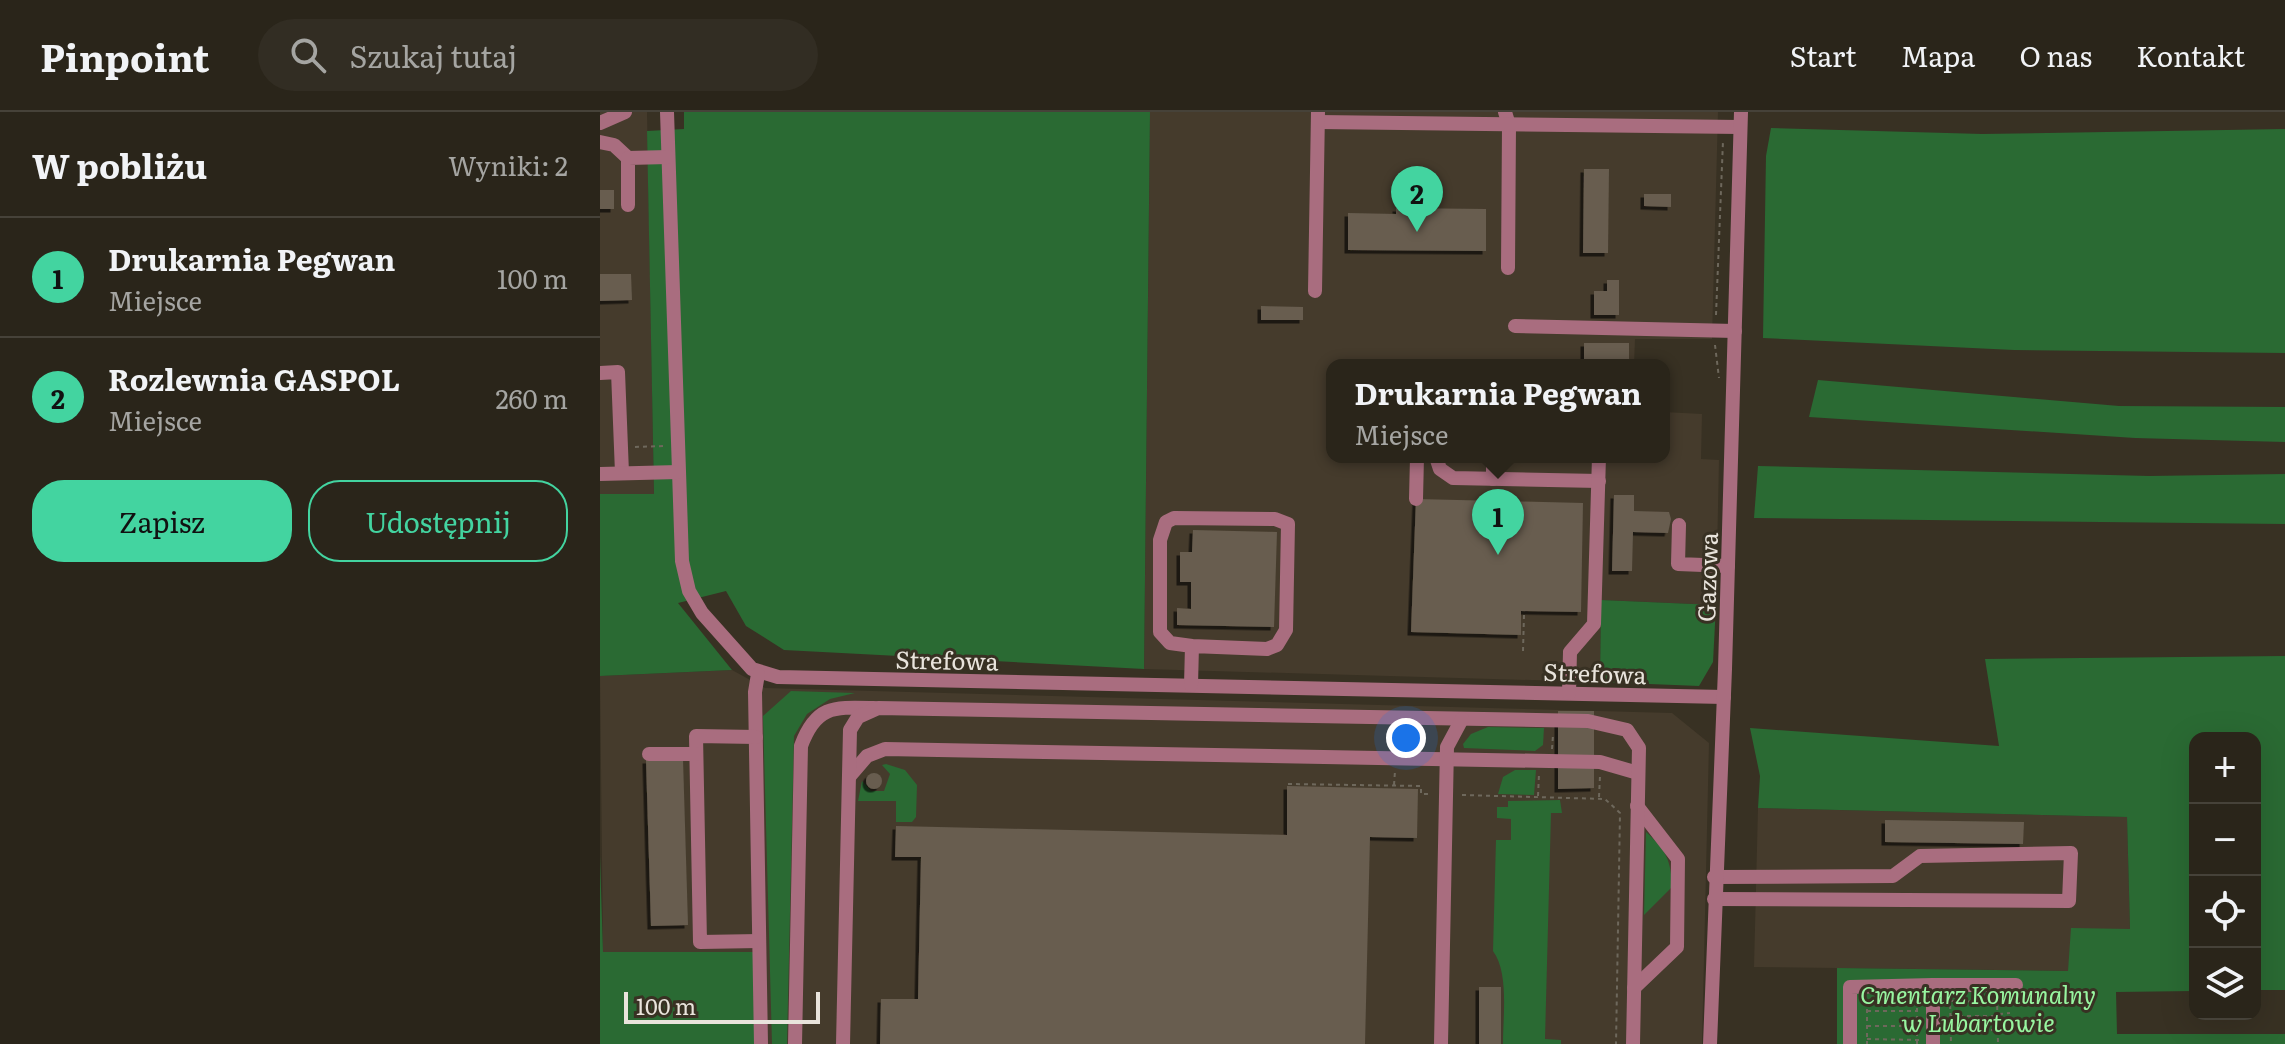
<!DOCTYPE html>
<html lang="pl">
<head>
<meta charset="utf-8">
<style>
	body { margin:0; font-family:Literata,serif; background:#322d23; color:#f1f3f6 }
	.controls { position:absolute; right:24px; bottom:24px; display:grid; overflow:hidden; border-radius:16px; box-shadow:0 8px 32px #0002 }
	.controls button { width:72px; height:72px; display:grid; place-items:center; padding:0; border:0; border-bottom:2px solid #464239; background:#2a251a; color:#f1f3f6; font:40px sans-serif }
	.scale { position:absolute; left:24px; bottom:20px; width:196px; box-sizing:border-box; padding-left:8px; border:4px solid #e9e4dc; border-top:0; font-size:22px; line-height:28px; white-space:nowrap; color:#e9e4dc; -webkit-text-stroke:6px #383123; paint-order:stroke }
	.you { position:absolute; left:806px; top:626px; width:28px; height:28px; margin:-20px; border:6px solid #fff; border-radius:50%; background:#1a73e8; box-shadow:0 0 0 12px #1a73e833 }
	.badge { display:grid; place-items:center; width:52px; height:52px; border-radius:50%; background:#43d4a0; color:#111; font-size:26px; font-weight:700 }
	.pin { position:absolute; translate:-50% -66px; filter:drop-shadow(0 2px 4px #0008) }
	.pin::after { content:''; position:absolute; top:42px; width:28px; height:24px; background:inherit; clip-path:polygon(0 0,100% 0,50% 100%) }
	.popup { position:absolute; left:726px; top:247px; width:344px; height:104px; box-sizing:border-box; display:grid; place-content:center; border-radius:16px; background:#2a251a; filter:drop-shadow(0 2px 6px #0005); font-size:26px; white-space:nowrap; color:#a5a5a2 }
	.popup b { font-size:30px; color:#f1f3f6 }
	.popup::after { content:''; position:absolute; left:50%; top:100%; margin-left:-16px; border:16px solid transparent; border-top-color:#2a251a }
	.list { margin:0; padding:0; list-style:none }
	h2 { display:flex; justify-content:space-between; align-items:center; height:104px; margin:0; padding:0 32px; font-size:34px }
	h2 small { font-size:26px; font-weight:400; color:#a5a5a2 }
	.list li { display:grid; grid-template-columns:52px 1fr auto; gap:24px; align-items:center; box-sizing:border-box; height:120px; padding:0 32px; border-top:2px solid #464239 }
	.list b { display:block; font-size:30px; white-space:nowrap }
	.list p { margin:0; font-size:26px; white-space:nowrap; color:#a5a5a2 }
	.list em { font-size:26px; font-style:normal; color:#a5a5a2 }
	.actions { display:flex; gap:16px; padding:24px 32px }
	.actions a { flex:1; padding:18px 0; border:2px solid #43d4a0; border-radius:32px; text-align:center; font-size:28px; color:#43d4a0 }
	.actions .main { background:#43d4a0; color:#111 }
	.icon { flex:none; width:44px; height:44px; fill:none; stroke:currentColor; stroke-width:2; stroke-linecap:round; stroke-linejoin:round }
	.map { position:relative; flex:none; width:1685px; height:932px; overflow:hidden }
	header { display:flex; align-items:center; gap:48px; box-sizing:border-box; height:112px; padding:0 40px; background:#2a251a; border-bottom:2px solid #464239 }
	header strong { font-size:38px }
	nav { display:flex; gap:44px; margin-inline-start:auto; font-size:28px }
	.search { width:560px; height:72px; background:#322d23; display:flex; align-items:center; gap:20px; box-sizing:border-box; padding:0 28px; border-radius:44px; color:#a5a5a2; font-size:30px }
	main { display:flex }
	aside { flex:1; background:#2a251a }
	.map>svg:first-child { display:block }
</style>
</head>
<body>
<header>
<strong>Pinpoint</strong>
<div class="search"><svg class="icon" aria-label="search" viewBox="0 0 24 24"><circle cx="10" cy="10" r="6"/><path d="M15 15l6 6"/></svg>Szukaj tutaj</div>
<nav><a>Start</a><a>Mapa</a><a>O nas</a><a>Kontakt</a></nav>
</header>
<main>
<aside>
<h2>W pobliżu<small>Wyniki: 2</small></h2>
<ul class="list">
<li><span class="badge">1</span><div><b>Drukarnia Pegwan</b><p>Miejsce</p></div><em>100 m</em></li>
<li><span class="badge">2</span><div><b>Rozlewnia GASPOL</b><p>Miejsce</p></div><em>260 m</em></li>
</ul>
<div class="actions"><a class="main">Zapisz</a><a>Udostępnij</a></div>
</aside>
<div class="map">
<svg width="1685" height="932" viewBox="0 0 1685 932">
	<defs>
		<filter id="shadow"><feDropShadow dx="-3.5" dy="3.5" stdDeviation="0" flood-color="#0009"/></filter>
	</defs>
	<rect width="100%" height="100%" fill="#383123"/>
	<g fill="#453b2c">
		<polygon points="0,0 47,0 54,382 0,382"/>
		<polygon points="550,0 1118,0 1112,227 1035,227 1034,253 732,253 732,345 1064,345 1064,300 1102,302 1101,347 1119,348 1116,493 1001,488 1000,570 544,557"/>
		<polygon points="132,558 165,576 1072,601 1109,631 1102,932 167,932 166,840 3,840 0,564"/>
		<polygon points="1158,696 1527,705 1530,817 1468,859 1154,855"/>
	</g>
	<g fill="#2a6a33">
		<polygon points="84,0 550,0 544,557 184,538 146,514 126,479 78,491 132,558 0,564 0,382 54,382 47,19 84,17"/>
		<polygon points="1171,16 1382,22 1685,17 1685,241 1414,238 1163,226 1166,44"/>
		<polygon points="1218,268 1519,294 1685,295 1685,330 1535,326 1209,305"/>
		<polygon points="1158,354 1549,364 1685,362 1685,412 1154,406"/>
		<polygon points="1001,488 1116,493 1113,550 1099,574 1000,570"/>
		<polygon points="1685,544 1685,878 1655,878 1655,626 1595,626 1595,879 1516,880 1517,922 1685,922 1685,932 1237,932 1237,856 1468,859 1471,816 1530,817 1527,705 1158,696 1160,664 1150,616 1399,634 1385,547"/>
		<polygon points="191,579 255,581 230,587 207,602 194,624 187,932 172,932 163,604"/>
		<polygon points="888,615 944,616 943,633 935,639 864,636 863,632 871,622"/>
		<polygon points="286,652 305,658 317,673 316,705 312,710 296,710 296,689 258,689 262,669 271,679 284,679 290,662 282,653"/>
		<polygon points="915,658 936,658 934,683 898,682 903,665"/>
		<path d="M 960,688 L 962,701 L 951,701 L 945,927 L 961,928 L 961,932 L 903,932 C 903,903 909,861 893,839 L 896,728 L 911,728 L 911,707 L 897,706 L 897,695 L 908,695 L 908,689 Z"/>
		<path d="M 1046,720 C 1066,738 1071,748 1072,775 L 1044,803 Z"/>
		<polygon points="0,744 3,840 166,840 167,932 0,932"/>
	</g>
	<g fill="#675d4f" filter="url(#shadow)">
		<polygon points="984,57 1009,57 1008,141 983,141"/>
		<rect x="0" y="78" width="14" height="19"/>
		<polygon points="1044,82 1071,82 1071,95 1044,94"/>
		<polygon points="796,96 886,97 886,139 748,138 748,101 796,102"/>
		<polygon points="0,162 31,162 32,188 0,189"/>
		<polygon points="1007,168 1019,168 1019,203 994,203 994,179 1007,179"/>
		<polygon points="661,194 703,195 703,208 661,208"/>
		<rect x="984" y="231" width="45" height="18"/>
		<polygon points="1014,383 1034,383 1034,399 1069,400 1071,407 1068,421 1033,420 1032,459 1012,459"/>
		<polygon points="816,387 983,391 981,500 921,499 921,523 811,520"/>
		<polygon points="593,418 677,420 674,515 577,513 577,496 591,497 591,470 580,470 580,440 592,440"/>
		<polygon points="958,599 994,599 994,676 958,677"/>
		<polygon points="83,647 88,813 51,814 46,648"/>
		<circle cx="274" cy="669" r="8"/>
		<polygon points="687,674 818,677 817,726 770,725 765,932 280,932 281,887 318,887 321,745 295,745 296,714 687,723"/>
		<polygon points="1285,708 1424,710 1423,732 1285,730"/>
		<rect x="879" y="875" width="22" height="57"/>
	</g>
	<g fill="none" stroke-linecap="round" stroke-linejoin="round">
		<g stroke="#6e685c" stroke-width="2" stroke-dasharray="4 4" stroke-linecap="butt">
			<polyline points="1116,203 1123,29"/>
			<polyline points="1115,233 1119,266"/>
			<polyline points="35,335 64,334"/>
			<polyline points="923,539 924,503"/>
			<polyline points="952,637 953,623"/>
			<polyline points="688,672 821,674 821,682 831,682"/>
			<polyline points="794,673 795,659"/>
			<polyline points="862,683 1005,687 1020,701 1016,932"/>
			<polyline points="938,684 939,662"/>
			<polyline points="999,685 1000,664"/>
			<polyline points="1350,885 1351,932"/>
			<polyline points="1397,886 1398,932"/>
			<polyline points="1267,889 1267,932"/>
			<polyline points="1350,889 1396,890"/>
			<polyline points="1267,899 1316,899"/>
			<polyline points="1399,902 1410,901"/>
			<polyline points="1351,904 1396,904"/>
			<polyline points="1267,914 1316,914"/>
			<polyline points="1351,919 1396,918"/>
			<polyline points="1267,927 1320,928"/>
			<polyline points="1317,932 1317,887"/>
		</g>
		<g stroke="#a96d7f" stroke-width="14">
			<polyline points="67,0 82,449 89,479 102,501 152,557 178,565 1124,585"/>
			<polyline points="905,0 909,13 908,156"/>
			<polyline points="718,10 1140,15"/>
			<polyline points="0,11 25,0"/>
			<polyline points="0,30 14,33 28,46"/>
			<polyline points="28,93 28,46 68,45"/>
			<polyline points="715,179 718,0"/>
			<polyline points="915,214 1135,219"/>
			<polyline points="0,261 18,260 22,361"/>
			<polyline points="836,345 840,357 853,366 999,369"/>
			<polyline points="0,362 78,360"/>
			<polyline points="893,367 893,345"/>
			<polyline points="816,387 817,345"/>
			<polyline points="1079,413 1078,452 1128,454"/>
			<polyline points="158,562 155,580 161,932"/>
			<polyline points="591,573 592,534 667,537 677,533 686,518 688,412 675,407 574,406 566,410 560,428 560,520 570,531 592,534"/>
			<polyline points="969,581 970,540 994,512 999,345"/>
			<polyline points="156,625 96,624 100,830 159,829"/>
			<polyline points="49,642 96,642"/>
			<polyline points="249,665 267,644 285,637 1000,650 1038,661"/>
			<polyline points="1114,787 1469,789 1471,741 1320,744 1293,764 1114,765"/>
			<polyline points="1333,873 1416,873"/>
			<polyline points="1034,876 1077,835 1078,747 1037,694"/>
			<path d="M 195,932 L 201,634 C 216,593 234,595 274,596"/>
			<polyline points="243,932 250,618 258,605 278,596 988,609 1027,618 1039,636 1033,932"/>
			<polyline points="841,932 847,635 862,607"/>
			<polyline points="1110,932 1125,557 1141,0"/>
			<polyline points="1250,932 1250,875 1333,873 1333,932"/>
		</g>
	</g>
	<g text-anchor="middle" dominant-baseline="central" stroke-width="6" stroke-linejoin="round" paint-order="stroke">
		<g font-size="24" fill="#e9e4dc" stroke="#383123">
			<text transform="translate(1106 465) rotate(-88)">Gazowa</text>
			<text transform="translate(347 547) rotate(1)">Strefowa</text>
			<text transform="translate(995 560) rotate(2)">Strefowa</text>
		</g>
		<g font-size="24" font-style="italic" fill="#98f6a0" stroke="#383123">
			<text x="1378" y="881">Cmentarz Komunalny<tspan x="1378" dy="28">w Lubartowie</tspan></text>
		</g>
	</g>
</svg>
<div class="controls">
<button>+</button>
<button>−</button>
<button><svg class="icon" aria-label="locate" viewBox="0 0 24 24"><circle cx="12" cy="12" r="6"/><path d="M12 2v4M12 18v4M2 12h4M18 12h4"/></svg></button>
<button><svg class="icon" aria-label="layers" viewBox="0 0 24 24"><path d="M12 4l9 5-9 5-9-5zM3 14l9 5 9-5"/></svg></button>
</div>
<div class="scale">100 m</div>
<div class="you"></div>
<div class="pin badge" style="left:898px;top:443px">1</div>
<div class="popup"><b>Drukarnia Pegwan</b>Miejsce</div>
<div class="pin badge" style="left:817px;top:120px">2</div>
</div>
</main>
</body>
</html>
